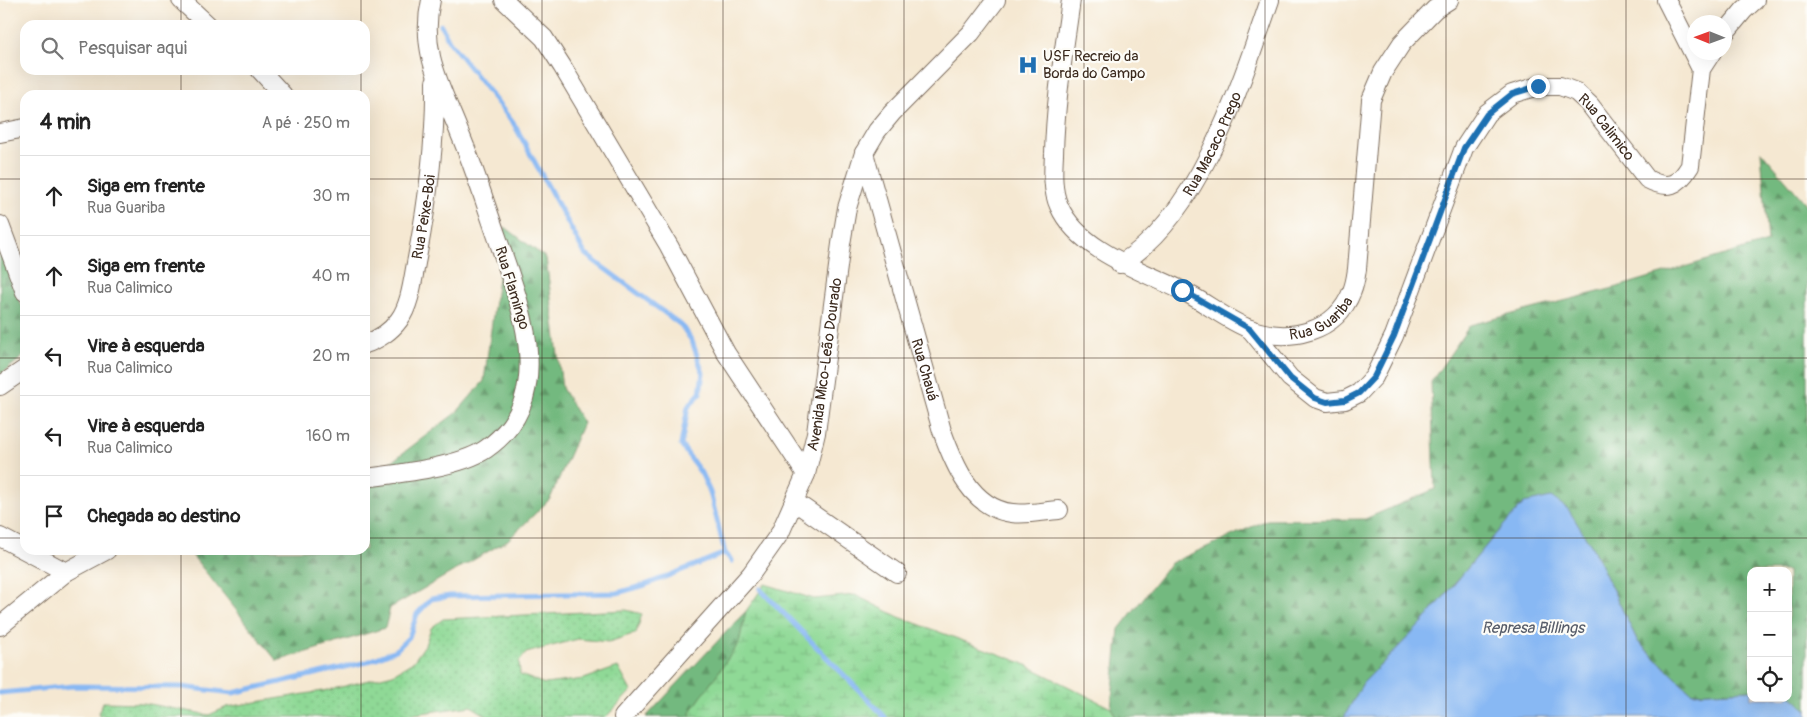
<!DOCTYPE html>
<html lang="pt">
<head>
<meta charset="utf-8">
<style>
	body { margin:0; font-family:Pangolin,sans-serif; background:#f2f2f2; color:#222 }
	.controls { position:absolute; right:15px; bottom:15px; display:grid; overflow:hidden; border-radius:10px; box-shadow:0 5px 20px #0002 }
	.controls button { width:45px; height:45px; display:grid; place-items:center; padding:0; border:0; border-bottom:1px solid #e0e0e0; background:#fff; color:#222; font:25px sans-serif }
	.compass { position:absolute; left:1687px; top:15px; width:45px; height:45px; border-radius:50%; background:#fff; box-shadow:0 5px 20px #0002; rotate:271deg }
	.stop { position:absolute; width:15px; height:15px; margin:-11px; border:4px solid #1f6fb2; border-radius:50%; background:#fff }
	.stop.end { background:#1f6fb2; border-color:#fff; box-shadow:0 1px 5px #0008 }
	.list { margin:0; padding:0; list-style:none }
	h2 { display:flex; justify-content:space-between; align-items:center; height:65px; margin:0; padding:0 20px; font-size:21px }
	h2 small { font-size:16px; font-weight:400; color:#767676 }
	.list li { display:grid; grid-template-columns:32px 1fr auto; gap:15px; align-items:center; box-sizing:border-box; height:80px; padding:0 20px; border-top:1px solid #e0e0e0 }
	.list b { display:block; font-size:19px; white-space:nowrap }
	.list p { margin:0; font-size:16px; white-space:nowrap; color:#767676 }
	.list em { font-size:16px; font-style:normal; color:#767676 }
	.icon { flex:none; width:28px; height:28px; fill:none; stroke:currentColor; stroke-width:2; stroke-linecap:round; stroke-linejoin:round }
	.map { position:relative; flex:none; width:1807px; height:717px; overflow:hidden }
	.search { position:absolute; background:#fff; box-shadow:0 5px 20px #0002; left:20px; top:20px; width:350px; height:55px; display:flex; align-items:center; gap:12px; box-sizing:border-box; padding:0 18px; border-radius:15px; color:#767676; font-size:19px }
	.panel { position:absolute; background:#fff; box-shadow:0 5px 20px #0002; left:20px; top:90px; width:350px; height:465px; border-radius:15px }
	.map>svg:first-child { display:block }
</style>
</head>
<body>
<div class="map">
<svg width="1807" height="717" viewBox="0 0 1807 717">
	<defs>
		<pattern id="grass-dots" width="8" height="8" patternUnits="userSpaceOnUse" patternTransform="scale(1.25)"><rect width="8" height="8" fill="#8fd996"/><path d="M2 2h.1M6 6h.1" fill="none" stroke="#7cba81" stroke-width="1.8" stroke-linecap="round"/></pattern>
		<pattern id="forest-firs" width="22" height="20" patternUnits="userSpaceOnUse" patternTransform="scale(1.25)"><rect width="22" height="20" fill="#73b97f"/><path d="M5 1l3.5 6h-7zM16 11l3.5 6h-7z" fill="#609767"/></pattern>
		<pattern id="wetland-marsh" width="20" height="14" patternUnits="userSpaceOnUse" patternTransform="scale(1.25)"><rect width="20" height="14" fill="#8fd996"/><path d="M1 5h8M5 5V1M11 12h8M15 12V8" fill="none" stroke="#7cba81"/></pattern>
	</defs>
	<rect width="100%" height="100%" fill="#fdfcf7"/>
	<filter id="ink" filterUnits="userSpaceOnUse"><feTurbulence type="fractalNoise" baseFrequency=".02" numOctaves="2"/><feDisplacementMap in="SourceGraphic" scale="10" xChannelSelector="R" yChannelSelector="G"/><feConvolveMatrix kernelMatrix="1 2 1 2 8 2 1 2 1" color-interpolation-filters="sRGB"/></filter>
	<filter id="wash" filterUnits="userSpaceOnUse"><feTurbulence type="fractalNoise" baseFrequency=".0096" numOctaves="4" result="noise"/><feDisplacementMap in="SourceGraphic" scale="20" xChannelSelector="R" yChannelSelector="G"/><feGaussianBlur stdDeviation="1.12" result="paint"/><feColorMatrix in="noise" values="0 0 0 0 0 0 0 0 0 0 0 0 0 0 0 0 0 1.4 0 .05"/><feComposite in="paint" operator="in"/></filter>
	<g filter="url(#wash)">
		<rect width="100%" height="100%" fill="#f5e8d2"/>
		<polygon fill="url(#grass-dots)" stroke="#65825a" points="626,610 642,614 636,633 609,642 578,639 526,653 519,662 520,675 545,684 584,679 618,667 631,691 606,717 489,717 471,706 393,717 109,717 98,715 103,702 143,703 209,715 227,707 329,690 393,674 413,662 425,645 431,628 443,619"/>
		<g fill="url(#forest-firs)" stroke="#57724e">
			<polygon points="1761,151 1807,205 1807,710 1788,693 1788,571 1751,571 1751,690 1692,693 1638,642 1592,547 1495,535 1423,622 1363,683 1344,717 1116,717 1111,708 1119,629 1171,563 1267,520 1365,519 1435,489 1431,382 1470,325 1614,288 1768,242"/>
			<polygon points="505,227 546,258 562,388 583,423 550,499 508,540 390,608 385,628 277,661 188,550 365,550 365,479 395,459 457,412 484,381"/>
			<polygon points="0,246 25,314 25,355 0,375"/>
			<polygon points="746,611 739,643 690,713 691,717 646,717"/>
		</g>
		<polygon fill="url(#wetland-marsh)" stroke="#65825a" points="765,584 814,599 855,595 899,617 1020,662 1111,708 1116,717 691,717 690,713 739,643 746,611"/>
		<polygon fill="#88b8f3" stroke="#627188" points="1551,497 1568,509 1592,547 1638,642 1692,693 1751,690 1751,698 1788,698 1788,693 1807,710 1807,717 1344,717 1363,683 1423,622 1495,535 1524,503"/>
		<g fill="none" stroke-linecap="round" stroke-linejoin="round">
			<g stroke="#88b8f3" stroke-width="5">
				<polyline points="441,25 449,41 514,124 585,254 681,325 692,341 703,373 700,393 688,407 681,445 701,473 710,492 725,553 732,561"/>
				<polyline points="760,589 885,717"/>
				<polyline points="0,693 73,686 182,687 233,693 367,662 396,650 409,637 417,614 431,599 450,596 617,593 645,585 725,553"/>
			</g>
		</g>
	</g>
	<g filter="url(#ink)">
		<g fill="none" stroke-linecap="round" stroke-linejoin="round">
			<defs>
				<g id="minor">
					<polyline points="181,0 208,25"/>
					<polyline points="504,0 544,38 562,66 669,246 726,353 806,474"/>
					<path id="s1" d="M 1071,0 C 1064,51 1055,102 1054,154 C 1053,171 1052,191 1059,206 C 1078,250 1142,271 1181,290 C 1204,301 1226,320 1250,329 C 1289,343 1336,333 1352,291 C 1355,284 1356,276 1357,269 L 1371,100 L 1383,72 L 1402,43 L 1435,9 L 1449,0"/>
					<polyline points="1666,0 1701,69"/>
					<polyline points="1724,34 1744,10 1755,0"/>
					<polyline points="260,70 283,95"/>
					<polyline points="0,133 25,128"/>
					<path id="s2" d="M 864,153 L 942,431 C 954,464 971,508 1012,513 C 1027,515 1044,511 1059,510"/>
					<polyline points="0,225 25,292"/>
					<path id="s3" d="M 1120,264 C 1199,217 1241,84 1270,0"/>
					<path id="s4" d="M 1250,329 L 1290,378 L 1315,398 L 1327,402 L 1345,400 L 1359,393 L 1374,377 L 1394,336 L 1464,148 L 1487,113 L 1512,94 L 1538,86 L 1560,86 L 1576,92 L 1590,105 L 1647,179 C 1668,190 1678,186 1690,166 L 1701,69 L 1712,52"/>
					<path id="s5" d="M 365,344 C 378,340 391,331 399,320 C 411,304 413,277 417,258 C 428,200 436,141 435,82"/>
					<polyline points="0,386 25,369"/>
					<path d="M 365,478 C 397,474 460,467 486,449 C 560,398 520,304 497,237 C 485,203 474,167 460,134 C 442,88 419,51 431,0"/>
					<polyline points="795,502 897,573"/>
					<polyline points="0,537 66,572"/>
					<polyline points="0,626 66,572 107,550"/>
					<path id="s6" d="M 623,717 L 751,574 L 780,533 L 806,474 L 816,433 L 841,244 L 847,208 L 864,153 L 877,131 L 892,113 L 971,33 L 996,0"/>
				</g>
			</defs>
			<use href="#minor" stroke="#7c6c5d" stroke-width="20"/>
			<use href="#minor" stroke="#fff" stroke-width="18"/>
		</g>
	</g>
	<g fill="none" stroke-linecap="round" stroke-linejoin="round" filter="url(#ink)">
		<polyline stroke="#1f6fb2" stroke-width="6" points="1182,290 1250,329 1290,378 1315,398 1327,402 1345,400 1359,393 1374,377 1394,336 1464,148 1487,114 1512,94 1538,86"/>
	</g>
	<path fill="none" stroke="#3b2a1e" stroke-width="1" stroke-opacity="0.55" d="M 181,0 L 181,25M 361,0 L 361,25M 542,0 L 542,717M 723,0 L 723,717M 904,0 L 904,717M 1084,0 L 1084,717M 1265,0 L 1265,717M 1446,0 L 1446,717M 1626,0 L 1626,717M 181,70 L 181,95M 361,70 L 361,95M 0,179 L 25,179M 365,179 L 1807,179M 0,358 L 25,358M 365,358 L 1807,358M 0,538 L 25,538M 365,538 L 1807,538M 181,550 L 181,717M 361,550 L 361,717"/>
	<defs>
		<symbol id="hospital-bare" viewBox="-9 -9 18 18"><path d="M-5-5h3v3.5h4V-5h3V5h-3V1.5h-4V5h-3Z" fill="#1f6fb2" stroke="#fdfcf7" stroke-width="2.5" paint-order="stroke"/></symbol>
	</defs>
	<g fill-rule="evenodd">
		<use href="#hospital-bare" x="1014" y="51" width="28" height="28"/>
	</g>
	<g text-anchor="middle" dominant-baseline="central" stroke-width="4.5" stroke-linejoin="round" paint-order="stroke">
		<g font-size="15" fill="#3b2a1e" stroke="#fdfcf7" text-anchor="start">
			<text x="1043" y="56">USF Recreio da<tspan x="1043" dy="17">Borda do Campo</tspan></text>
		</g>
		<g font-size="15" fill="#3b2a1e" stroke="#fdfcf7">
			<text stroke="none"><textPath href="#s4" startOffset="596">Rua Calimico</textPath></text>
			<text stroke="none"><textPath href="#s3" startOffset="154">Rua Macaco Prego</textPath></text>
			<text stroke="none"><textPath href="#s5" startOffset="149">Rua Peixe-Boi</textPath></text>
			<text transform="translate(512 288) rotate(73)">Rua Flamingo</text>
			<text stroke="none"><textPath href="#s1" startOffset="515">Rua Guariba</textPath></text>
			<text stroke="none"><textPath href="#s6" startOffset="418">Avenida Mico-Leão Dourado</textPath></text>
			<text stroke="none"><textPath href="#s2" startOffset="225">Rua Chauá</textPath></text>
		</g>
		<g font-size="16" font-style="italic" fill="#565c69" stroke="#fdfcf7">
			<text x="1533" y="628">Represa Billings</text>
		</g>
	</g>
</svg>
<div class="controls">
<button>+</button>
<button>−</button>
<button><svg class="icon" aria-label="locate" viewBox="0 0 24 24"><circle cx="12" cy="12" r="6"/><path d="M12 2v4M12 18v4M2 12h4M18 12h4"/></svg></button>
</div>
<svg class="compass" viewBox="-18 -18 36 36"><path d="M0-13l5 13h-10z" fill="#e53935"/><path d="M0 13l5-13h-10z" fill="#767676"/></svg>
<div class="stop" style="left:1182px;top:290px"></div>
<div class="stop end" style="left:1538px;top:86px"></div>
<div class="search"><svg class="icon" aria-label="search" viewBox="0 0 24 24"><circle cx="10" cy="10" r="6"/><path d="M15 15l6 6"/></svg>Pesquisar aqui</div>
<section class="panel">
<h2>4 min<small>A pé · 250 m</small></h2>
<ul class="list">
<li><svg class="icon" aria-label="ahead" viewBox="0 0 24 24"><path d="M12 20V5M6 11l6-6 6 6"/></svg><div><b>Siga em frente</b><p>Rua Guariba</p></div><em>30 m</em></li>
<li><svg class="icon" aria-label="ahead" viewBox="0 0 24 24"><path d="M12 20V5M6 11l6-6 6 6"/></svg><div><b>Siga em frente</b><p>Rua Calimico</p></div><em>40 m</em></li>
<li><svg class="icon" aria-label="left" viewBox="0 0 24 24"><path d="M17 20v-9H6M10 6l-5 5 5 5"/></svg><div><b>Vire à esquerda</b><p>Rua Calimico</p></div><em>20 m</em></li>
<li><svg class="icon" aria-label="left" viewBox="0 0 24 24"><path d="M17 20v-9H6M10 6l-5 5 5 5"/></svg><div><b>Vire à esquerda</b><p>Rua Calimico</p></div><em>160 m</em></li>
<li><svg class="icon" aria-label="arrive" viewBox="0 0 24 24"><path d="M6 21V4h12l-3 4 3 4H6"/></svg><div><b>Chegada ao destino</b></div></li>
</ul>
</section>
</div>
</body>
</html>
